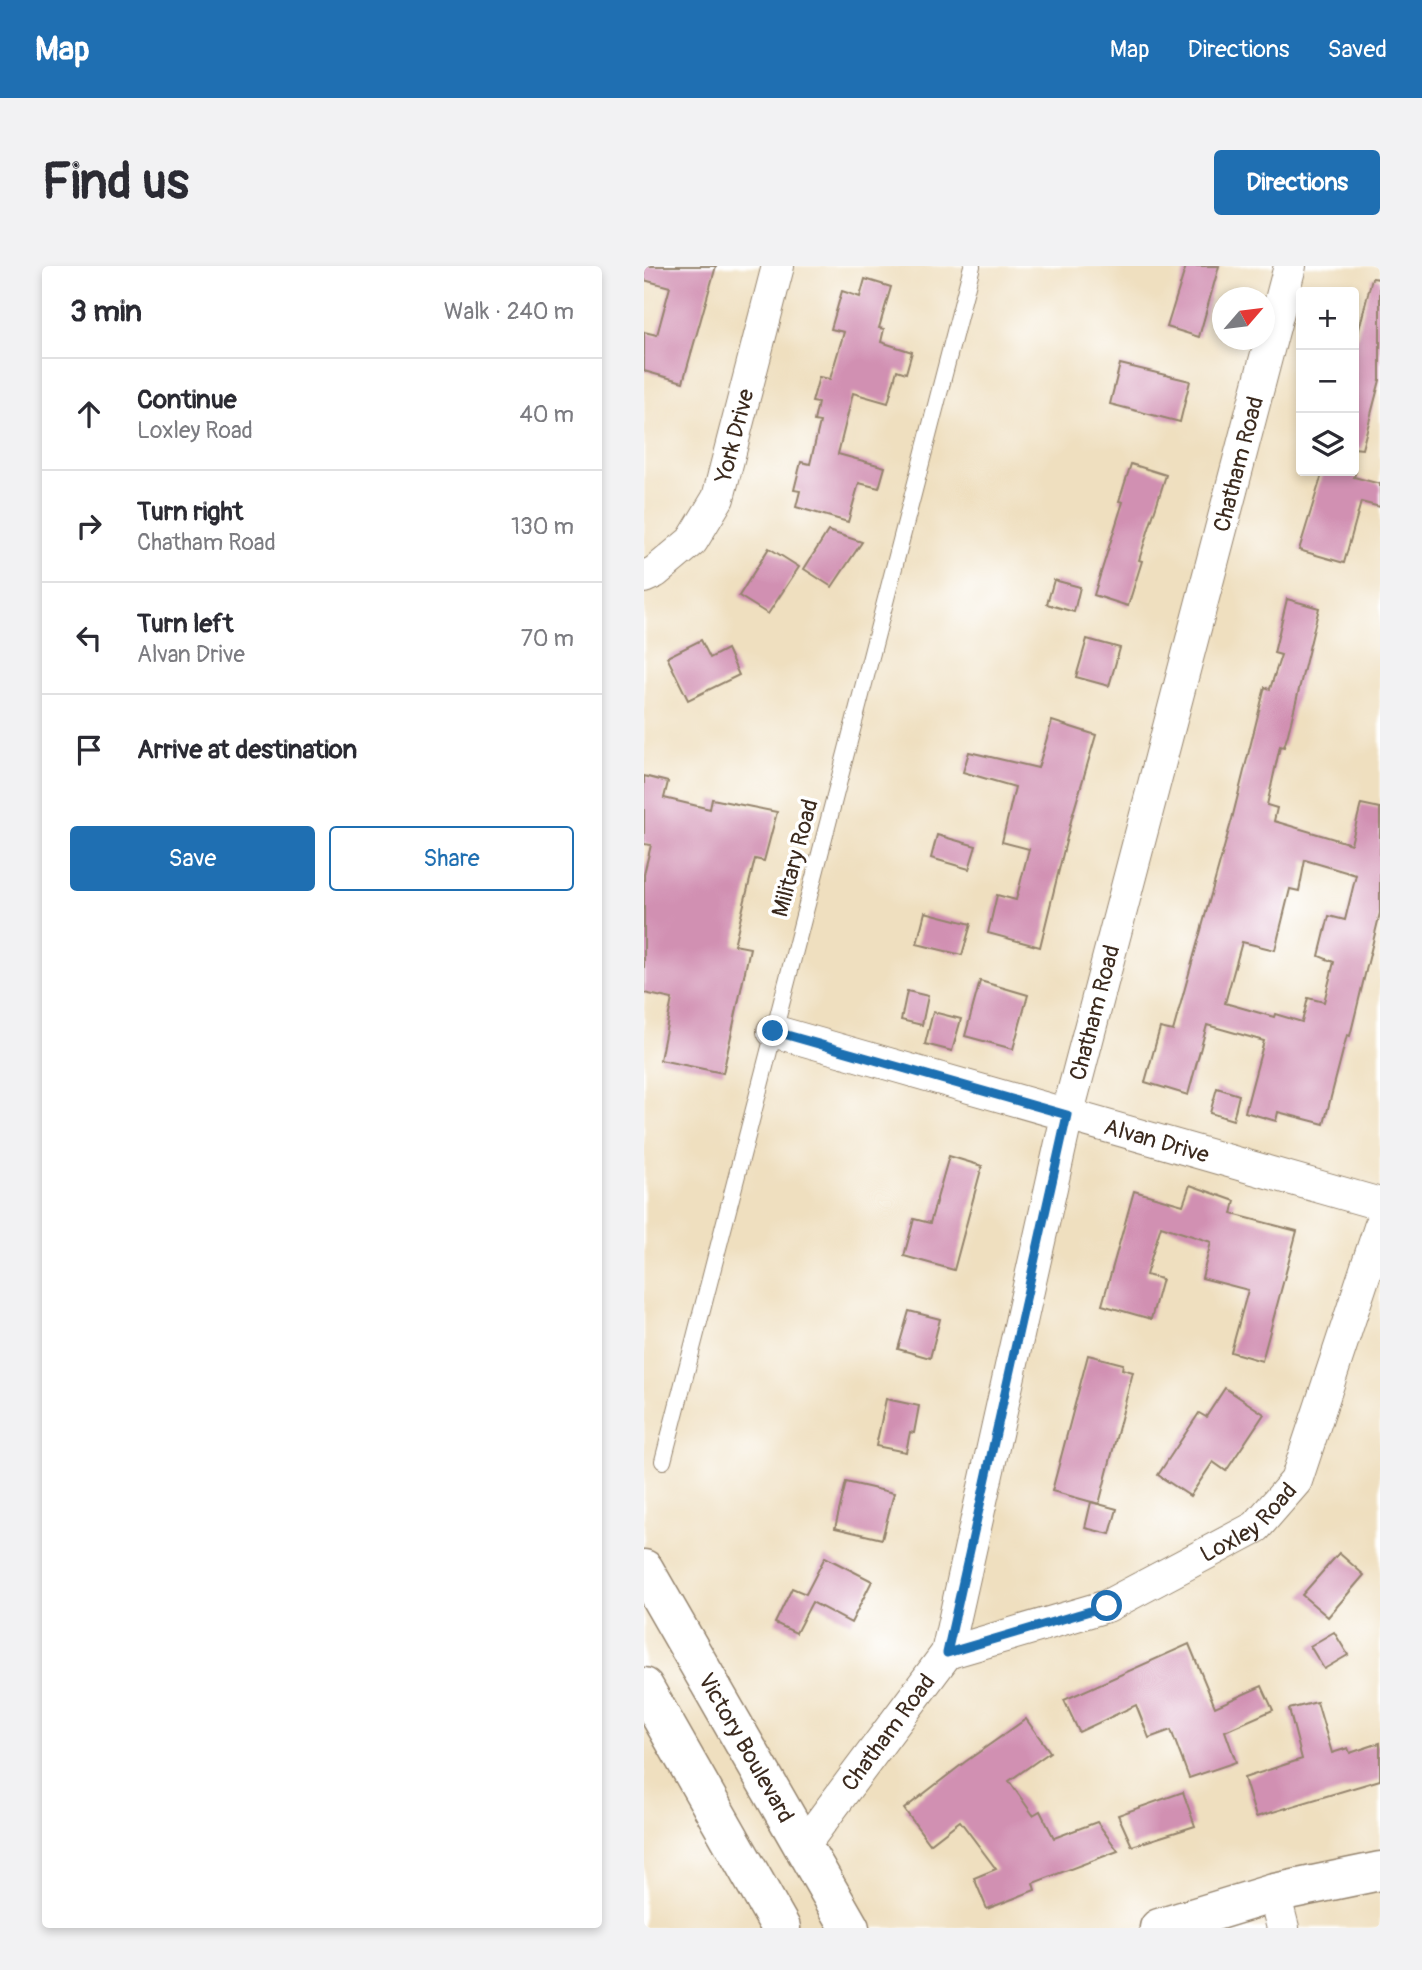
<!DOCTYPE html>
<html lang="en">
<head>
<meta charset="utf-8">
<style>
	body { margin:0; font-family:Pangolin,sans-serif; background:#f2f2f3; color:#2b2b33 }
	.controls { position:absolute; right:21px; top:21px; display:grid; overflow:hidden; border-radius:7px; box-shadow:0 4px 10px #0003 }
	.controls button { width:63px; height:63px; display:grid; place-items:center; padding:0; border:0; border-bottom:2px solid #e1e1e2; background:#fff; color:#2b2b33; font:35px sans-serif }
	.compass { position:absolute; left:568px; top:21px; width:63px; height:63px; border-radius:50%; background:#fff; box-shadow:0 4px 10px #0003; rotate:62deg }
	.stop { position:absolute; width:21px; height:21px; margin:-16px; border:5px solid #1f6fb2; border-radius:50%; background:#fff }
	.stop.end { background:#1f6fb2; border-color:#fff; box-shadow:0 2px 7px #0008 }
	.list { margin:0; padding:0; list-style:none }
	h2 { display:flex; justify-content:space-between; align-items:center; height:91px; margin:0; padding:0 28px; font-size:30px }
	h2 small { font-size:23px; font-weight:400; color:#7c7c81 }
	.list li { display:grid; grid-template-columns:46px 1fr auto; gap:21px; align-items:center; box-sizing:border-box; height:112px; padding:0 28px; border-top:2px solid #e1e1e2 }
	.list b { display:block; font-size:26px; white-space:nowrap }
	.list p { margin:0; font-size:23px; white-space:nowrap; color:#7c7c81 }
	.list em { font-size:23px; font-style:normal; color:#7c7c81 }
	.actions { display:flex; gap:14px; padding:21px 28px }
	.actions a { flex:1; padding:16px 0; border:2px solid #1f6fb2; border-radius:7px; text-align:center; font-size:24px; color:#1f6fb2 }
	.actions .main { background:#1f6fb2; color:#fff }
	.icon { flex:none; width:38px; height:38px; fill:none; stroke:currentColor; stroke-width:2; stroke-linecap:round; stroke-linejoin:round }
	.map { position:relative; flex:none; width:736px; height:1662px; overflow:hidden; border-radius:7px }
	header { display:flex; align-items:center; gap:42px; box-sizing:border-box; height:98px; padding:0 35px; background:#1f6fb2; color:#fff }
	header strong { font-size:33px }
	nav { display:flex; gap:38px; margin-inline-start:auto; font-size:24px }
	.intro { display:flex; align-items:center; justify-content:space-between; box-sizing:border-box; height:168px; padding:0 42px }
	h1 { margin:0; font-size:49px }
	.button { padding:18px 32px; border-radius:7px; background:#1f6fb2; color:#fff; font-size:24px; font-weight:700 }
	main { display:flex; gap:42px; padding:0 42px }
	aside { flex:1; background:#fff; border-radius:7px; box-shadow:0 4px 10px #0003 }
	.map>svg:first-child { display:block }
</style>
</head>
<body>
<header>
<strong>Map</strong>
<nav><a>Map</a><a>Directions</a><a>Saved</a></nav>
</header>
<div class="intro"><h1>Find us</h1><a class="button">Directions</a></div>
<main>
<aside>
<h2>3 min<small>Walk · 240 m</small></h2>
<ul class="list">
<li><svg class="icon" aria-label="ahead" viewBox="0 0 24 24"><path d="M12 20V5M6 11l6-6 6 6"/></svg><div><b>Continue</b><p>Loxley Road</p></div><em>40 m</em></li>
<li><svg class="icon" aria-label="right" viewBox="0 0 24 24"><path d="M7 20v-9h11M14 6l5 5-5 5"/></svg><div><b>Turn right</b><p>Chatham Road</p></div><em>130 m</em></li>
<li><svg class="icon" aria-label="left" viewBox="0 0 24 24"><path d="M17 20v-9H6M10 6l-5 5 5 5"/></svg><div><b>Turn left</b><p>Alvan Drive</p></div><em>70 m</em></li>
<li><svg class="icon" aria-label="arrive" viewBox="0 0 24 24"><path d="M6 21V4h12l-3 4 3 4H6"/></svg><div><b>Arrive at destination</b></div></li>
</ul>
<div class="actions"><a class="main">Save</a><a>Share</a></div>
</aside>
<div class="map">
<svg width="736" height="1662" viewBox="0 0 736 1662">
	<rect width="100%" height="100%" fill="#fff"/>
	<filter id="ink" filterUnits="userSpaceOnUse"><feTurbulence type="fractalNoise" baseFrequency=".0143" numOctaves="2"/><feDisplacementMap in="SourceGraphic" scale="14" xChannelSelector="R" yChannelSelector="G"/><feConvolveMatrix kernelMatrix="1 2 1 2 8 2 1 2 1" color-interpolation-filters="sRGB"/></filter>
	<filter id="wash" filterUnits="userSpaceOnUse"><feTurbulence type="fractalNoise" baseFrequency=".00686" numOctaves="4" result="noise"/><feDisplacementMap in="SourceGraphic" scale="28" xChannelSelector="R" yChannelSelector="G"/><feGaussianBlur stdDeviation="1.57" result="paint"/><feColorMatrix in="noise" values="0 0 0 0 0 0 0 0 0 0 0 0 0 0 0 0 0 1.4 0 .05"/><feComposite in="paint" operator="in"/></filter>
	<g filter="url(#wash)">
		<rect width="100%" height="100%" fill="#efdfbf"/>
		<g id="blocks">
			<g fill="#d190b2" fill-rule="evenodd">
				<polygon points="0,0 72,0 39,116 0,105 0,66 13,69 26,21 0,14"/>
				<polygon points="542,0 575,0 555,71 523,61"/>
				<polygon points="728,12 736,13 736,114 718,183 710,182 710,83"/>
				<polygon points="221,13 247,21 235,62 240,63 237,76 268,86 262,107 253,104 244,137 209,127 194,188 241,201 235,222 215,217 204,256 152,241 156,225 150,224 157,196 166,198 176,156 170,155 174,137 168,136 175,111 186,113 200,66 187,63 198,25 216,31"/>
				<polygon points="476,98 546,115 536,156 466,138"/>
				<polygon points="487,198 522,209 495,294 498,295 484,340 450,329 479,236 475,235"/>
				<polygon points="679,205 712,205 710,211 736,218 736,241 717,236 700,297 655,284"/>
				<polygon points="184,265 218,276 188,321 160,303"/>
				<polygon points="125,282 155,301 124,348 95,330"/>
				<polygon points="410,314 436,321 430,346 403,338"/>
				<path d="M 643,333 L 675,342 L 644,468 L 640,481 L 636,480 L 623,539 L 633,542 L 630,555 L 707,578 L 717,538 L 736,542 L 736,647 L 706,770 L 703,769 L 680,858 L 634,846 L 632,855 L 601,846 L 620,775 L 563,759 L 544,829 L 501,816 L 516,762 L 529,765 L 588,553 L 621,421 L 626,423 L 637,389 L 630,387 ZM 661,594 L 712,609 L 701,654 L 685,650 L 675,690 L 690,696 L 680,736 L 664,732 L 658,756 L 631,748 L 630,751 L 581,737 L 598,676 L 631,684 L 646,623 L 655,625 Z"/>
				<polygon points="443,373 476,382 465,420 432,411"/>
				<polygon points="57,374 66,392 83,383 95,409 44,434 23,391"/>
				<polygon points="408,455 452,469 428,551 396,681 344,667 353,629 372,634 385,583 358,576 371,521 319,506 325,486 394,502"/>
				<polygon points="0,510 24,516 20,532 66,543 68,533 133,546 120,595 111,593 90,679 106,682 79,807 16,794 28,733 0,727 0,608 7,579 0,578"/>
				<polygon points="293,569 332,580 325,603 287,592"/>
				<polygon points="281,646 327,658 318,689 273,678"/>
				<polygon points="336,715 384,729 369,783 321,770"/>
				<polygon points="263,725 284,730 278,759 257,754"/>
				<polygon points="289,746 317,753 308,785 281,778"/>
				<polygon points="573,822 595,829 589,854 566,847"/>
				<polygon points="305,890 338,900 310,1004 260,990 270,953 286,957"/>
				<polygon points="546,919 591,935 588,948 653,965 618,1095 587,1086 604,1024 558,1012 567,976 517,960 502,1009 518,1013 507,1053 458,1039 490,925 539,939"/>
				<polygon points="265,1045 296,1053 286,1092 254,1083"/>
				<polygon points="444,1089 479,1098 478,1103 489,1106 455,1238 408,1225"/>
				<polygon points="581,1122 620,1148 582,1205 569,1196 546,1230 514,1209 555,1147 562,1151"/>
				<polygon points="242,1133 275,1140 270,1167 266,1166 262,1186 232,1180"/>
				<polygon points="202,1216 250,1227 238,1273 191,1262"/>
				<polygon points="447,1236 473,1243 466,1268 441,1262"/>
				<polygon points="695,1287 720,1309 684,1351 658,1329"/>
				<polygon points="181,1291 228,1315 207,1357 168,1336 152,1367 131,1357 148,1322 162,1328"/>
				<polygon points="690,1366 704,1389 680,1403 666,1380"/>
				<polygon points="545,1378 571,1441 618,1420 629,1444 581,1465 592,1496 545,1512 527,1464 505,1472 492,1439 435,1466 420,1434"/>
				<polygon points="673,1436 688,1487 704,1482 706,1487 736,1477 736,1514 612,1551 600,1512 658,1493 645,1443"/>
				<polygon points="382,1453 406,1486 365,1515 389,1549 396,1545 410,1572 453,1556 474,1585 389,1617 391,1624 343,1643 330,1612 352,1603 316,1555 286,1578 260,1543 321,1496"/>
				<polygon points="539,1526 551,1560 488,1580 474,1549"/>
			</g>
		</g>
	</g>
	<g filter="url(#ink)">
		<use href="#blocks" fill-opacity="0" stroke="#95846e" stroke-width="2"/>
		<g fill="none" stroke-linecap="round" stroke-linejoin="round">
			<defs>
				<polyline id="lane" points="19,1195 328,0"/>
				<g id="street">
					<path id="s1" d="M 0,311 L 11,306 L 48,275 L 74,232 L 134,0"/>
					<path id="s2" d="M 129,765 L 736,938"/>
					<path id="s3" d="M 303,1387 L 463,1340 L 612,1261 L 652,1215 L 736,961"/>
					<path id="s4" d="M 159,1580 L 303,1387 L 423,850 L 646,0"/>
					<polyline points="630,1627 639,1662"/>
				</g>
				<g id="secondary">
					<path id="s5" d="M 0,1303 L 206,1662"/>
					<polyline points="0,1421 137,1662"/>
					<polyline points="515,1662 630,1627 736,1605"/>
				</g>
			</defs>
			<use href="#lane" stroke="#95846e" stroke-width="18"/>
			<use href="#street" stroke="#95846e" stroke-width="34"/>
			<use href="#secondary" stroke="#95846e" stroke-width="41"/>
			<use href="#lane" stroke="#fff" stroke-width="16"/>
			<use href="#street" stroke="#fff" stroke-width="32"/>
			<use href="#secondary" stroke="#fff" stroke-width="38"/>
		</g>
	</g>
	<g fill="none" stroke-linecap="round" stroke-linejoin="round" filter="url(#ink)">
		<polyline stroke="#1f6fb2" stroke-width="9" points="129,765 423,849 303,1387 463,1340"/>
	</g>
	<g text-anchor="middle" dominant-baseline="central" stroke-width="7" stroke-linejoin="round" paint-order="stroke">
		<g font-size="23" fill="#3b2a1e" stroke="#fff">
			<text stroke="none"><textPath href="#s1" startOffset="175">York Drive</textPath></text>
			<text stroke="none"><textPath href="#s4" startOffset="1465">Chatham Road</textPath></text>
			<text transform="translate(151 592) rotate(-75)">Military Road</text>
			<text stroke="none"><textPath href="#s4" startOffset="898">Chatham Road</textPath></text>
			<text stroke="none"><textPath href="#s2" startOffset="399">Alvan Drive</textPath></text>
			<text stroke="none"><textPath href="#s3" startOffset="332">Loxley Road</textPath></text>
			<text stroke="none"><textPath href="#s4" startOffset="142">Chatham Road</textPath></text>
			<text stroke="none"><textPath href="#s5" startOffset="206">Victory Boulevard</textPath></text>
		</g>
	</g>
</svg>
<div class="controls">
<button>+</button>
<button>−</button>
<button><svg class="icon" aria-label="layers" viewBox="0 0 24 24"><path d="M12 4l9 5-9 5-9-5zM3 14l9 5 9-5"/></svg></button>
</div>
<svg class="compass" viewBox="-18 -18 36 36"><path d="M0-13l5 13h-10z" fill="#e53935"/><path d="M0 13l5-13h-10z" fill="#7c7c81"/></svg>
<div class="stop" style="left:463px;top:1340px"></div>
<div class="stop end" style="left:129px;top:765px"></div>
</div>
</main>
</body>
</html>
